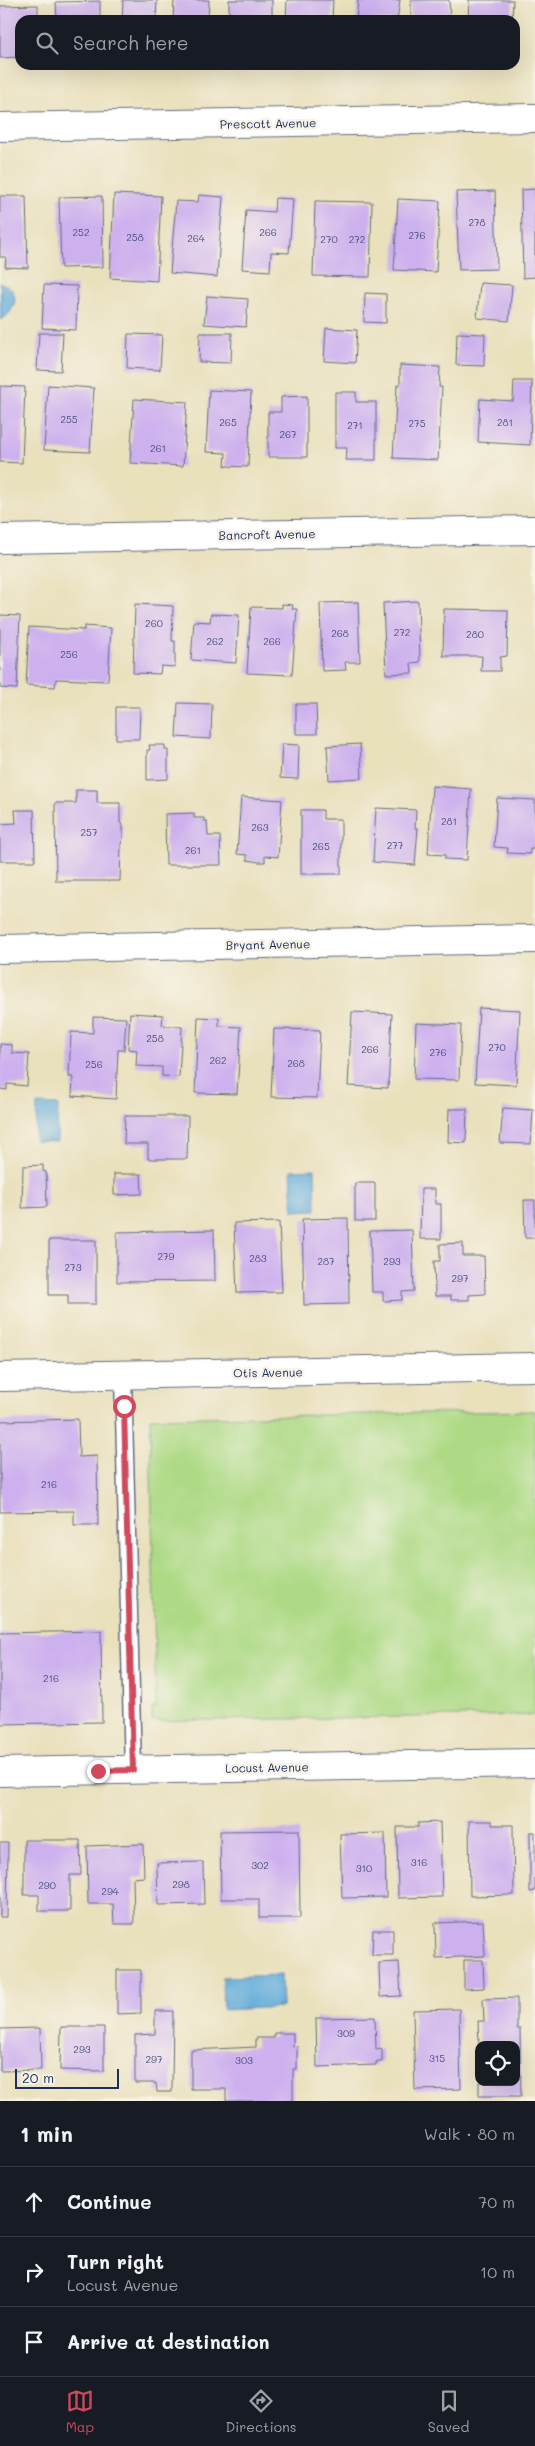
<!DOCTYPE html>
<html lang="en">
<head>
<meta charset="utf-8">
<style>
	body { margin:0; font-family:Mali,sans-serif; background:#242831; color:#f1f3f6 }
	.controls { position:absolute; right:15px; bottom:15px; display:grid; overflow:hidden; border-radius:10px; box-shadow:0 5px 20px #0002 }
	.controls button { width:45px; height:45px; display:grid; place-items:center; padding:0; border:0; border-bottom:1px solid #363941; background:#171b24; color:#f1f3f6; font:25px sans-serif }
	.scale { position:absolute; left:15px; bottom:12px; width:104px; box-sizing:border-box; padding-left:5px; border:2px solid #1b2f5e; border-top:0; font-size:14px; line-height:18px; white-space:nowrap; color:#1b2f5e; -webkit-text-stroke:4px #f7f3e8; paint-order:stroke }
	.stop { position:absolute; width:15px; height:15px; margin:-11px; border:4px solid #d1495b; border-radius:50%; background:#fff }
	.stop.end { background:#d1495b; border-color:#fff; box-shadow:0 1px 5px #0008 }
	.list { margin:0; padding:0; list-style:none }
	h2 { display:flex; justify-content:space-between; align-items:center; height:65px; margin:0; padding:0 20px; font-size:21px }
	h2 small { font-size:16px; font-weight:400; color:#9ea1a6 }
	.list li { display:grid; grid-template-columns:32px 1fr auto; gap:15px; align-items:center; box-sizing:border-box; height:70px; padding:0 20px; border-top:1px solid #363941 }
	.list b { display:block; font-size:19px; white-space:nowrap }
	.list p { margin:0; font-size:16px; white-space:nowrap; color:#9ea1a6 }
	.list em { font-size:16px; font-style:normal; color:#9ea1a6 }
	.icon { flex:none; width:28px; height:28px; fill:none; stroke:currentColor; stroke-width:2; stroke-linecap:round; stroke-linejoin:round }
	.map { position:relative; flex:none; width:535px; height:2101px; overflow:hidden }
	.search { position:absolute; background:#171b24; box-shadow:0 5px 20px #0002; left:15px; right:15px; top:15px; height:55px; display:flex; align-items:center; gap:12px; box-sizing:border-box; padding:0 18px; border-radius:15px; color:#9ea1a6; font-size:19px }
	.sheet { height:275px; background:#171b24 }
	nav { display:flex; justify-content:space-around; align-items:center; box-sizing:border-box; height:70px; border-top:1px solid #363941; background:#171b24; font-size:14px; color:#9ea1a6 }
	nav a { display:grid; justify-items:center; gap:2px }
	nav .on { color:#d1495b }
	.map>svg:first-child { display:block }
</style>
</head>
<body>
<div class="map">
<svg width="535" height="2101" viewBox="0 0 535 2101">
	<rect width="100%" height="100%" fill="#f7f3e8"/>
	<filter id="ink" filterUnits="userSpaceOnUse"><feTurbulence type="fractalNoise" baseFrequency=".02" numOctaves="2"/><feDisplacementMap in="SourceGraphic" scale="10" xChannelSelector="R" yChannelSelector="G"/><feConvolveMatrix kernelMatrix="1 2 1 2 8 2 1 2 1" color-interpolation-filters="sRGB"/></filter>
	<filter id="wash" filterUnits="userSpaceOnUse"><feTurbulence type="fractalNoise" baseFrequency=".0096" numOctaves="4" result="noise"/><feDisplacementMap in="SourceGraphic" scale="20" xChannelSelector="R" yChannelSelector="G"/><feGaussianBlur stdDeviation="1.12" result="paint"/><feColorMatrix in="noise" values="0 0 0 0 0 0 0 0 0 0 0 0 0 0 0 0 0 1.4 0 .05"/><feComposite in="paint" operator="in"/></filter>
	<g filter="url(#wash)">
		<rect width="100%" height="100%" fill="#e9e0bc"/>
		<polygon fill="#aeda85" stroke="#648472" points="535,1411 535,1715 152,1721 152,1708 156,1707 150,1418"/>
		<g fill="#62acda" stroke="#3e6e9c">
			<path d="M 0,283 C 22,288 17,311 1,320 Z"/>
			<polygon points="37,1104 58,1105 57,1142 35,1141"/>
			<polygon points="315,1169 316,1210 293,1211 291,1170"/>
			<polygon points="281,1975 282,2007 223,2010 222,1977"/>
		</g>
		<g id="blocks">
			<g fill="#cdb0ee">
				<polygon points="123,0 157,0 156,20 122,20"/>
				<polygon points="174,0 209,0 208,20 173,20"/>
				<rect x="229" y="0" width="43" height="20"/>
				<polygon points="287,0 333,0 332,20 286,20"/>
				<polygon points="358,0 400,0 397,20 356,20"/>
				<polygon points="411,0 449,0 450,20 411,20"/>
				<polygon points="469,0 513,0 512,20 468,20"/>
				<polygon points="100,1 100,20 57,20 56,2"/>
				<polygon points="38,5 38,20 20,20 20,57 0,58 0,6"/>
				<polygon points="535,189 535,277 523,278 521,190"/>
				<polygon points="495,191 497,269 459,270 456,192"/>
				<polygon points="114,194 161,196 157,281 110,278"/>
				<polygon points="199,195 223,197 217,277 170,273 176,201 198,202"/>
				<polygon points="0,196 26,196 28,268 5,267 6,257 0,257"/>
				<polygon points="102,196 103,267 61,268 59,197"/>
				<polygon points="275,198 293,199 289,253 271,252 270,271 242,269 246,210 274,212"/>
				<polygon points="398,199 440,201 436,272 394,270"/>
				<polygon points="315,201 372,202 370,277 313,276"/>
				<polygon points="480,283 512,285 509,321 477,318"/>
				<polygon points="44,285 77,286 76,330 42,328"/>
				<polygon points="365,293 386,294 386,323 364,322"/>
				<polygon points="207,296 248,299 246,327 204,324"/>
				<polygon points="326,328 357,330 355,363 324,361"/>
				<polygon points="39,333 63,333 61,371 37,370"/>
				<polygon points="200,333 232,333 231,363 199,362"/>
				<polygon points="457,333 485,334 484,366 456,365"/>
				<polygon points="128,334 162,335 160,370 127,368"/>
				<polygon points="400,365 440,367 439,387 442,387 438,460 393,458 397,385 400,385"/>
				<polygon points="514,381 532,381 530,445 478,442 480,399 513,401"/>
				<polygon points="48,385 94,388 90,452 44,450"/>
				<polygon points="0,386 25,387 22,463 0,462"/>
				<polygon points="209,390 251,392 248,467 225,466 226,453 206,452"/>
				<polygon points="335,392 356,392 356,402 376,402 376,460 346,460 347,448 335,448"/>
				<polygon points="307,396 307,457 268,457 268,412 281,412 281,397"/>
				<polygon points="134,399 187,402 183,466 130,463"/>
				<polygon points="418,601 420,662 411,663 412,673 386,674 383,603"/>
				<polygon points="358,602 360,662 345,662 346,670 322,671 320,603"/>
				<polygon points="135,604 173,606 172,641 175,641 175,667 161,666 160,674 133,673"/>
				<polygon points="282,604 293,605 292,609 297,609 292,675 247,673 251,607 282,608"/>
				<polygon points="444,609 508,610 507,656 500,657 500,671 481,671 482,656 443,656"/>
				<polygon points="211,614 239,615 236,663 191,660 194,621 210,622"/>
				<polygon points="0,615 20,616 17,689 0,688"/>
				<polygon points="84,626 111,628 108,681 56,679 55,687 26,685 29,627 84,630"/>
				<polygon points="178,703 212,704 211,739 176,737"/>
				<polygon points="296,704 316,704 317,734 296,734"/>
				<polygon points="116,707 140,707 139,739 116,739"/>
				<polygon points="282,744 299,745 298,779 280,778"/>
				<polygon points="360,744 362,778 329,780 327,746"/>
				<polygon points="149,745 165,745 165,750 168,750 168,779 147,780 147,750 150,750"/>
				<polygon points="432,786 471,789 467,860 445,859 445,855 428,854"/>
				<polygon points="76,790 97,790 97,803 120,803 120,822 123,827 123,838 121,844 120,881 56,881 55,803 76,803"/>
				<polygon points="241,797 282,800 278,857 265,856 265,862 259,862 247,860 247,855 237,854"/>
				<polygon points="497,798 535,800 535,849 530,849 530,854 507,853 508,848 494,847"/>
				<polygon points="376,808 416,810 415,828 418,828 415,865 373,862"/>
				<polygon points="15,810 34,810 35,861 0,861 0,824 16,823"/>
				<polygon points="301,810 323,810 323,819 341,819 341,874 301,874"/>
				<polygon points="194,813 194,818 204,818 204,821 207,821 208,836 220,836 221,865 166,865 165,814"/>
				<polygon points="479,1008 520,1010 516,1085 475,1083"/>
				<polygon points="352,1012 392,1014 388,1088 348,1086"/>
				<polygon points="130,1013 163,1015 162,1025 182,1027 179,1077 162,1076 162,1067 136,1066 137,1050 128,1049"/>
				<polygon points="93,1017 126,1018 124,1050 118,1050 116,1099 72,1096 73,1077 69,1077 71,1032 93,1033"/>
				<polygon points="198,1017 219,1018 219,1026 241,1027 237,1094 195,1093"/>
				<polygon points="416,1023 461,1025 459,1080 414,1079"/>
				<polygon points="274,1029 320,1030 317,1098 271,1097"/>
				<polygon points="0,1044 12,1045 12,1053 29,1054 27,1086 7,1084 7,1090 0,1089"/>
				<polygon points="503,1108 533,1110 531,1144 500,1143"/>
				<polygon points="449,1109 467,1109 466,1143 448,1142"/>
				<polygon points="125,1116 188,1116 187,1159 148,1159 148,1144 124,1144"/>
				<polygon points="43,1165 43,1171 46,1172 47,1207 22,1208 23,1166"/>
				<polygon points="114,1174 141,1174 142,1194 114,1195"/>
				<rect x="355" y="1183" width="20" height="38"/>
				<polygon points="421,1189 435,1189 435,1204 441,1204 441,1239 420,1239"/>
				<polygon points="524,1200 535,1200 535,1238 525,1238"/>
				<polygon points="348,1218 349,1304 304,1305 302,1219"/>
				<polygon points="279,1222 282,1292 237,1293 234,1223"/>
				<polygon points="214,1230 215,1281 117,1282 117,1232"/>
				<polygon points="412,1230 414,1291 402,1292 402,1300 383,1301 383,1292 372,1292 370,1231"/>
				<polygon points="49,1240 96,1240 96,1304 68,1304 68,1295 49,1295"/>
				<polygon points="463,1243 463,1256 484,1256 485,1294 469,1295 469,1300 451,1300 451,1296 435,1296 434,1261 440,1261 440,1244"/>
				<polygon points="78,1419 79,1457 97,1456 98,1525 74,1525 74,1511 0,1512 0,1421"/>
				<polygon points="101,1631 102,1722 0,1724 0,1633"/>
				<polygon points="469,1821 492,1821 492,1825 513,1825 514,1895 470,1896"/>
				<polygon points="440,1822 442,1897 398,1898 397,1827 418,1827 418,1823"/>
				<polygon points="299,1830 300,1918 259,1918 259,1899 221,1899 220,1831"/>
				<polygon points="530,1832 535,1832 535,1891 530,1892"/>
				<polygon points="385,1833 386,1897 342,1898 340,1834"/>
				<polygon points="24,1840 80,1840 81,1875 70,1875 70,1911 39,1911 39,1895 24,1895"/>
				<polygon points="0,1843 8,1843 7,1917 0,1917"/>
				<polygon points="143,1844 144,1877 133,1878 134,1924 114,1924 113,1904 88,1904 87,1846"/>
				<polygon points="203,1862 204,1904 158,1905 157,1863"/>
				<polygon points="483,1921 485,1956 436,1958 435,1923"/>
				<polygon points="373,1930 393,1930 393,1955 372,1955"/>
				<polygon points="464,1960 483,1960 484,1988 464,1989"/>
				<polygon points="399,1962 401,1996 380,1997 379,1963"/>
				<polygon points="117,1970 141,1970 141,2013 117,2014"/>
				<polygon points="517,1998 517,2029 520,2029 521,2096 479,2096 479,2082 516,2082 516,2045 479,2045 478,2021 484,2021 483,1999"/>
				<polygon points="459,2009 461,2089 415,2090 413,2010"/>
				<polygon points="155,2011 173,2011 172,2092 157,2092 156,2083 135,2083 135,2035 155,2034"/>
				<polygon points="375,2017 376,2050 382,2049 382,2062 376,2062 376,2065 317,2067 316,2018"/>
				<polygon points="61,2027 104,2027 104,2071 60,2070"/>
				<polygon points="40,2028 41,2070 0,2071 0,2029"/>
				<polygon points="274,2033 293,2033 293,2047 297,2046 297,2069 293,2069 293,2101 226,2101 226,2089 191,2089 191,2050 256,2047 256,2038 274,2038"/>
			</g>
		</g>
	</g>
	<g filter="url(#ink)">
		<use href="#blocks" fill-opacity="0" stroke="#636d7f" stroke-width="1"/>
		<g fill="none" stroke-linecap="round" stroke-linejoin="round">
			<defs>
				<polyline id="service" points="123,1375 133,1770"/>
				<g id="minor">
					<polyline points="0,127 535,118"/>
					<polyline points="0,539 535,530"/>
					<polyline points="0,949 535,939"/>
					<polyline points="0,1377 535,1367"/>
					<polyline points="0,1772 535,1763"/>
				</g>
			</defs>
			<use href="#service" stroke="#636d7f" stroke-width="19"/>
			<use href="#minor" stroke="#636d7f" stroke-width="30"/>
			<use href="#service" stroke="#fff" stroke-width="16"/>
			<use href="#minor" stroke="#fff" stroke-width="28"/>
		</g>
	</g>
	<g fill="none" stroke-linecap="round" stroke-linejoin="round" filter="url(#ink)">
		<polyline stroke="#d1495b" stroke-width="6" points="98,1771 133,1770 124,1406"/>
	</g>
	<g text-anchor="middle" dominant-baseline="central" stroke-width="5" stroke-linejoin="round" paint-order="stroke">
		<g font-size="10" fill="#484f82">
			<text x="477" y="222">278</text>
			<text x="81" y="232">252</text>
			<text x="268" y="232">266</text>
			<text x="417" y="235">276</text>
			<text x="135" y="237">258</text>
			<text x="196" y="238">264</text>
			<text x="329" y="239">270</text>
			<text x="357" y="239">272</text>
			<text x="69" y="419">255</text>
			<text x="228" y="422">265</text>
			<text x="505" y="422">281</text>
			<text x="417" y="423">275</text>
			<text x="355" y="425">271</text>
			<text x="288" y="434">267</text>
			<text x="158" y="448">261</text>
			<text x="154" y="623">260</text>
			<text x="402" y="632">272</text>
			<text x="340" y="633">268</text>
			<text x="475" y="634">280</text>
			<text x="215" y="641">262</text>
			<text x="272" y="641">266</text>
			<text x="69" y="654">256</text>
			<text x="449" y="821">281</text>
			<text x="260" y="827">263</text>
			<text x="89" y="832">257</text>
			<text x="395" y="845">277</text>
			<text x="321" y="846">265</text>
			<text x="193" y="850">261</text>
			<text x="155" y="1038">258</text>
			<text x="497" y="1047">270</text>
			<text x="370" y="1049">266</text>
			<text x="438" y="1052">276</text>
			<text x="218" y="1060">262</text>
			<text x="296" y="1063">268</text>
			<text x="94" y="1064">256</text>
			<text x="166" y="1256">279</text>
			<text x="258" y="1258">283</text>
			<text x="326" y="1261">287</text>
			<text x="392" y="1261">293</text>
			<text x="73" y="1267">273</text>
			<text x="460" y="1278">297</text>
			<text x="49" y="1484">216</text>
			<text x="51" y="1678">216</text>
			<text x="419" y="1862">316</text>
			<text x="260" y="1865">302</text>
			<text x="364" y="1868">310</text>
			<text x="181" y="1884">298</text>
			<text x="47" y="1885">290</text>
			<text x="110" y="1891">294</text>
			<text x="346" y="2033">309</text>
			<text x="82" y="2049">293</text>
			<text x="437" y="2058">315</text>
			<text x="154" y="2059">297</text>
			<text x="244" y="2060">303</text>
		</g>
		<g font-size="12" fill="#1b2f5e" stroke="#f7f3e8">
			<text transform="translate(268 123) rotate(-1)">Prescott Avenue</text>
			<text transform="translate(267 534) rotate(-1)">Bancroft Avenue</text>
			<text transform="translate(268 944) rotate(-1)">Bryant Avenue</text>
			<text transform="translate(268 1372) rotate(-1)">Otis Avenue</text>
			<text transform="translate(267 1767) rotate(-1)">Locust Avenue</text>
		</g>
	</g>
</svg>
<div class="controls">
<button><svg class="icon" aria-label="locate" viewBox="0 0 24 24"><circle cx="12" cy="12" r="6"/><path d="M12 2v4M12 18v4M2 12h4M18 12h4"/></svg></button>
</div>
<div class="scale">20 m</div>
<div class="stop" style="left:124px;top:1406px"></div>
<div class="stop end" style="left:98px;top:1771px"></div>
<div class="search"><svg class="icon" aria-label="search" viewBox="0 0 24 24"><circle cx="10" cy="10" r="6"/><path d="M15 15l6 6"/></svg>Search here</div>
</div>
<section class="sheet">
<h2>1 min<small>Walk · 80 m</small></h2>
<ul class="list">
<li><svg class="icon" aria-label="ahead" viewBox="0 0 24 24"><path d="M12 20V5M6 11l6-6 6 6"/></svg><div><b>Continue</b></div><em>70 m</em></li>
<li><svg class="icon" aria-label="right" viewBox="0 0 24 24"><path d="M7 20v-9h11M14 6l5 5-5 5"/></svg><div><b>Turn right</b><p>Locust Avenue</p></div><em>10 m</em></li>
<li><svg class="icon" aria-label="arrive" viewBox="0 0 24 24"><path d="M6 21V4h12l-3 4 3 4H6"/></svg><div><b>Arrive at destination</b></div></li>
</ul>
</section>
<nav>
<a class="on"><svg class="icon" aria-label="map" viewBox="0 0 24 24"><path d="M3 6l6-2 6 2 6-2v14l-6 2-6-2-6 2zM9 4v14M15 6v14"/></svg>Map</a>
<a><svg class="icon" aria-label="directions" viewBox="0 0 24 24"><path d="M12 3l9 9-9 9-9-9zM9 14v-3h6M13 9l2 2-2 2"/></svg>Directions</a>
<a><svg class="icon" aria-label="saved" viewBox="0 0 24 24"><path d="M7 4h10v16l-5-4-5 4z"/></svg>Saved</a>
</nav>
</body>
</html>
